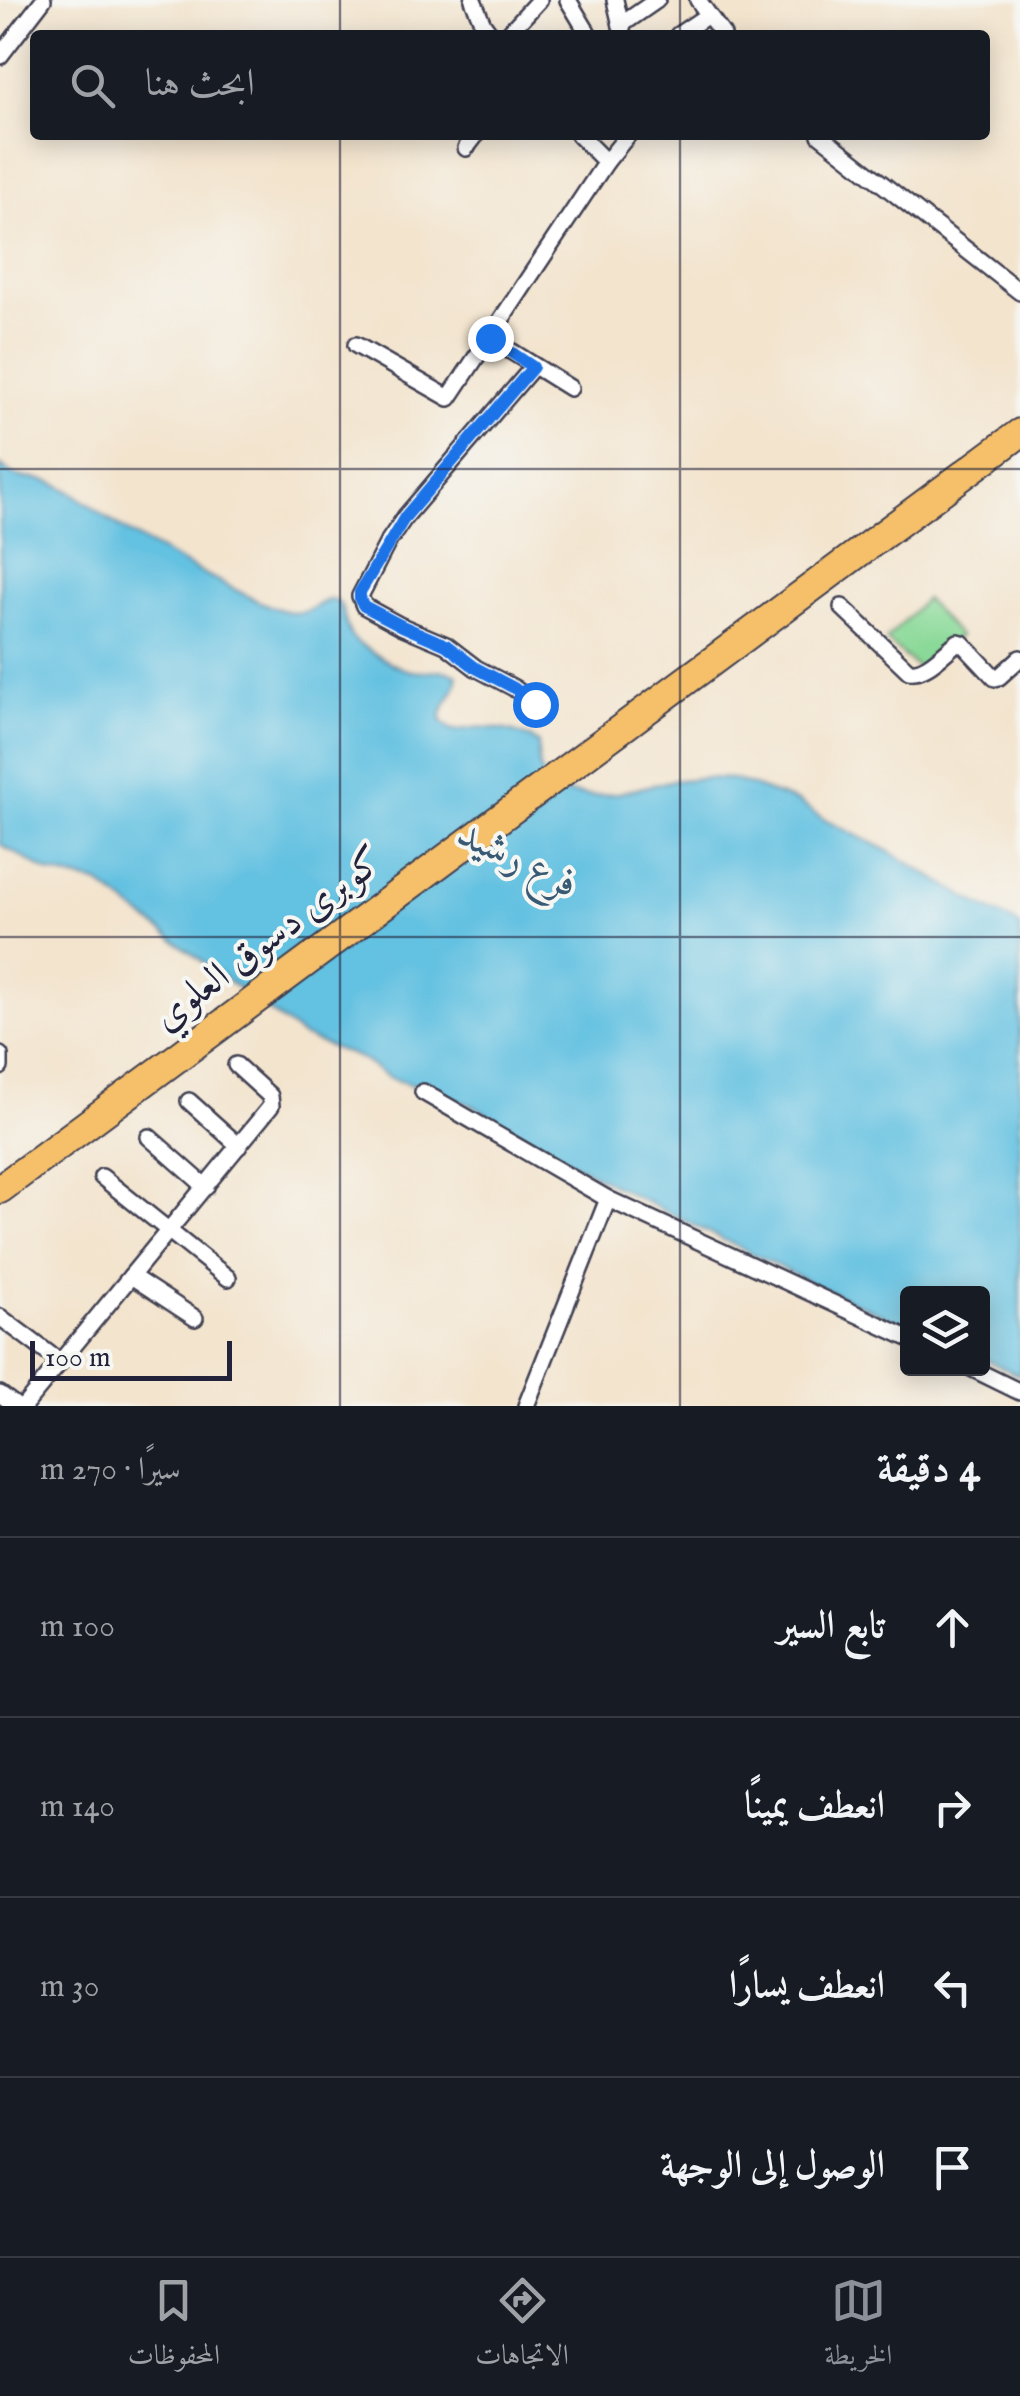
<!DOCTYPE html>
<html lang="ar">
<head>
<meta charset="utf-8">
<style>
	body { margin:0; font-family:"IM FELL English",Amiri,serif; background:#242831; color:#f1f3f6; direction:rtl }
	.controls { position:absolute; right:30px; bottom:30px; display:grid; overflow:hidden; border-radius:10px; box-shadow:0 5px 25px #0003 }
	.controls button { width:90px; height:90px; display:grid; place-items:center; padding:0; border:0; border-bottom:2px solid #363941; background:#171b24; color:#f1f3f6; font:50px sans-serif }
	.scale { position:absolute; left:30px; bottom:25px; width:202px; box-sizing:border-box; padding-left:10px; border:5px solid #22223b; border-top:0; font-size:28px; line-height:35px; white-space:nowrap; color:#22223b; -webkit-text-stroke:8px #f6f6f2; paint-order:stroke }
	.stop { position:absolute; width:30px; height:30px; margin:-22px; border:8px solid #1a73e8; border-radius:50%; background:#fff }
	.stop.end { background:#1a73e8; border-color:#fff; box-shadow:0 2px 10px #0008 }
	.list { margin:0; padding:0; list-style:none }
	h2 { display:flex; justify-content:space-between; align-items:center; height:130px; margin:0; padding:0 40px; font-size:42px }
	h2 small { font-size:32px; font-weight:400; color:#9ea1a6 }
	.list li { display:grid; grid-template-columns:65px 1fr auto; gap:30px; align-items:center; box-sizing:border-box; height:180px; padding:0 40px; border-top:2px solid #363941 }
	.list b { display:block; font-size:38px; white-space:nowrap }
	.list em { font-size:32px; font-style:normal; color:#9ea1a6 }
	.icon { flex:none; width:55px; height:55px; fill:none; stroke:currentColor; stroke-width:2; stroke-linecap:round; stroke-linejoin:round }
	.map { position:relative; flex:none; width:1020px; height:1406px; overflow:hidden; direction:ltr }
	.search { position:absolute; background:#171b24; box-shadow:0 5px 25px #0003; left:30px; right:30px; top:30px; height:110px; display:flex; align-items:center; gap:25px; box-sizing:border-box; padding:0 35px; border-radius:10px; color:#9ea1a6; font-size:38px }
	.sheet { height:850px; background:#171b24 }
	nav { display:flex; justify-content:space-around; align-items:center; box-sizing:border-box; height:140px; border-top:2px solid #363941; background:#171b24; font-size:28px; color:#9ea1a6 }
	nav a { display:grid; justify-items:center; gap:5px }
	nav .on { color:#8c9099 }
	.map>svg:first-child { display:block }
</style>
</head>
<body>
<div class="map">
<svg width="1020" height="1406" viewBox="0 0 1020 1406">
	<rect width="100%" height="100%" fill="#f6f6f2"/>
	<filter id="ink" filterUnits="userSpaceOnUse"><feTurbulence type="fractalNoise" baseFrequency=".01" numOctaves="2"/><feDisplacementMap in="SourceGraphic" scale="20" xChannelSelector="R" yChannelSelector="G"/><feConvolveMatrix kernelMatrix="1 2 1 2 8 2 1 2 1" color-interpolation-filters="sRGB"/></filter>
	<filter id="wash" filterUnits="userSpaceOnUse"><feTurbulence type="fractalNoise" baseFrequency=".0048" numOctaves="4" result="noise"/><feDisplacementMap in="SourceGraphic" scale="40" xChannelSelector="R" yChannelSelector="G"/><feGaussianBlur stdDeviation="2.25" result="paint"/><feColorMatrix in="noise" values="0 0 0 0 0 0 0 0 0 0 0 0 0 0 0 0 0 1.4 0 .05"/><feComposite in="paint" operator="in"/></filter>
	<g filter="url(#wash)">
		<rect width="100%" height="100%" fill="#f3e4ce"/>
		<polygon fill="#8ad998" stroke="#567e6a" stroke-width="2.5" points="925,599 959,636 920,670 886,640"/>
		<path fill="#63c1e1" stroke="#42728e" stroke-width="2.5" d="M 0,465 C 22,485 34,474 56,484 C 82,496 102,516 126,531 C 156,550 189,566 220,582 C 243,593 266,607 290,612 C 311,617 321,598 333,600 C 348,602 340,630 358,643 C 372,652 397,669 412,671 C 427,674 444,667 457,675 C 459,692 441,703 441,720 C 445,724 448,729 454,730 C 458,731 468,728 472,728 C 493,726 521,731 538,743 L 539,766 L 543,776 L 568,793 L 593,796 L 618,793 L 670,781 L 702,778 L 733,779 L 798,802 L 825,820 L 887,850 L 974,902 L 1020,925 L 1020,1376 L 983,1358 L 982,1294 L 908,1294 L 907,1325 L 824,1289 L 632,1195 L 535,1143 L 474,1106 L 388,1077 L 360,1058 L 302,1036 L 98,883 L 50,873 L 0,844 Z"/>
	</g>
	<g filter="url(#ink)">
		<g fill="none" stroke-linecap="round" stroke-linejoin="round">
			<defs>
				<g id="street">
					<polyline points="473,0 483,24 491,35"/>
					<polyline points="568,0 589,35"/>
					<polyline points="615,0 622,30"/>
					<polyline points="698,0 723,35"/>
					<polyline points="621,25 657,0"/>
					<polyline points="507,35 539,0"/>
					<polyline points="678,35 708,15"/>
					<polyline points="0,56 43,0"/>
					<polyline points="820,135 1020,292"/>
					<polyline points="466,148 476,135"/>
					<polyline points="606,162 628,135"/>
					<polyline points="490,338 570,388"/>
					<polyline points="356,345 449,398 606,162 579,135"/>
					<polyline points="533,367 405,517 388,542 360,596 364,606 401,626 446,645 476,668 514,688 535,704"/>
					<path d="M 842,607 L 909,671 C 926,674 944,652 958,642 L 962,643 L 995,678 L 999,677 L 1020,658"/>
					<polyline points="0,1055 0,1067"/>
					<polyline points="423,1092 608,1199 908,1338"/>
					<polyline points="189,1101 239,1146"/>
					<polyline points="149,1137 206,1187"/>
					<polyline points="102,1177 228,1278"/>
					<polyline points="131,1276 195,1318"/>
					<polyline points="0,1317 60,1362"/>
					<polyline points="971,1368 1020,1392"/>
					<polyline points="0,1394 16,1406"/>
					<polyline points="24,1406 271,1106 270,1096 236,1065"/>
					<polyline points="526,1406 608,1199"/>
				</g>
				<polyline id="highway" points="0,1189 1020,433"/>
			</defs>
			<use href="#street" stroke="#413f51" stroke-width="20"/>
			<use href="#highway" stroke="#413f51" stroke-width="32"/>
			<use href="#street" stroke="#fff" stroke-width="15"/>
			<use href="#highway" stroke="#f6c06b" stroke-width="28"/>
		</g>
	</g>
	<g fill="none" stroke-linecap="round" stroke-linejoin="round" filter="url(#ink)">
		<polyline stroke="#1a73e8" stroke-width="12" points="490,338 533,367 405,517 360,592 360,600 364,606 402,626 446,645 476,668 514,688 535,704"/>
	</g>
	<path fill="none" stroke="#22223b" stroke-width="2.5" stroke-opacity="0.55" d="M 340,0 L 340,35M 680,0 L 680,35M 340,135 L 340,1406M 680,135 L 680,1406M 0,469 L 1020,469M 0,937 L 1020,937"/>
	<g text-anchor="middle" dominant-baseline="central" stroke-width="8" stroke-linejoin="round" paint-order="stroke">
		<g font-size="40" fill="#22223b" stroke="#f6f6f2">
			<text transform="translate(269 940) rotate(-37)">كوبرى دسوق العلوي</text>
		</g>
		<g font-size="42" font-style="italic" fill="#395a75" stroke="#f6f6f2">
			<text transform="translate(518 860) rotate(26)">فرع رشيد</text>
		</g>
	</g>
</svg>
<div class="controls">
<button><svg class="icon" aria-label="layers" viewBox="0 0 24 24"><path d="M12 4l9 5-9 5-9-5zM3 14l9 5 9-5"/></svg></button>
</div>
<div class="scale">100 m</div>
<div class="stop" style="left:535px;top:704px"></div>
<div class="stop end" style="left:490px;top:338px"></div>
<div class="search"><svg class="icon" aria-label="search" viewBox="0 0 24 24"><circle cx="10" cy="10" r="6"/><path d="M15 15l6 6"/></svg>ابحث هنا</div>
</div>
<section class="sheet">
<h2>4 دقيقة<small>سيرًا · 270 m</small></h2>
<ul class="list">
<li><svg class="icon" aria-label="ahead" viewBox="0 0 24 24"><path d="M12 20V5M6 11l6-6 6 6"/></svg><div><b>تابع السير</b></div><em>100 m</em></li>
<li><svg class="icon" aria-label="right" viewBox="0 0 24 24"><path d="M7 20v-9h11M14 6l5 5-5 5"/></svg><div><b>انعطف يمينًا</b></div><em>140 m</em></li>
<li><svg class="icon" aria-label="left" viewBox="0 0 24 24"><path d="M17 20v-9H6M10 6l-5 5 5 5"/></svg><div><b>انعطف يسارًا</b></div><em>30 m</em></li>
<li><svg class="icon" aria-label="arrive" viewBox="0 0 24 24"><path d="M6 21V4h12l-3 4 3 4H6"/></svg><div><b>الوصول إلى الوجهة</b></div></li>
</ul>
</section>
<nav>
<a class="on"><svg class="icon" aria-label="map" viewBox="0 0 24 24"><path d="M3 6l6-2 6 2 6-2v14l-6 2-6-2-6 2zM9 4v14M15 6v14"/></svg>الخريطة</a>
<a><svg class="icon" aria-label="directions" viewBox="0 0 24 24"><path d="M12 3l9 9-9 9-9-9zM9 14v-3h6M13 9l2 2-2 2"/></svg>الاتجاهات</a>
<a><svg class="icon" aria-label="saved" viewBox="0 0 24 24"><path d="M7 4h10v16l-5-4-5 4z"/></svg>المحفوظات</a>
</nav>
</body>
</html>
